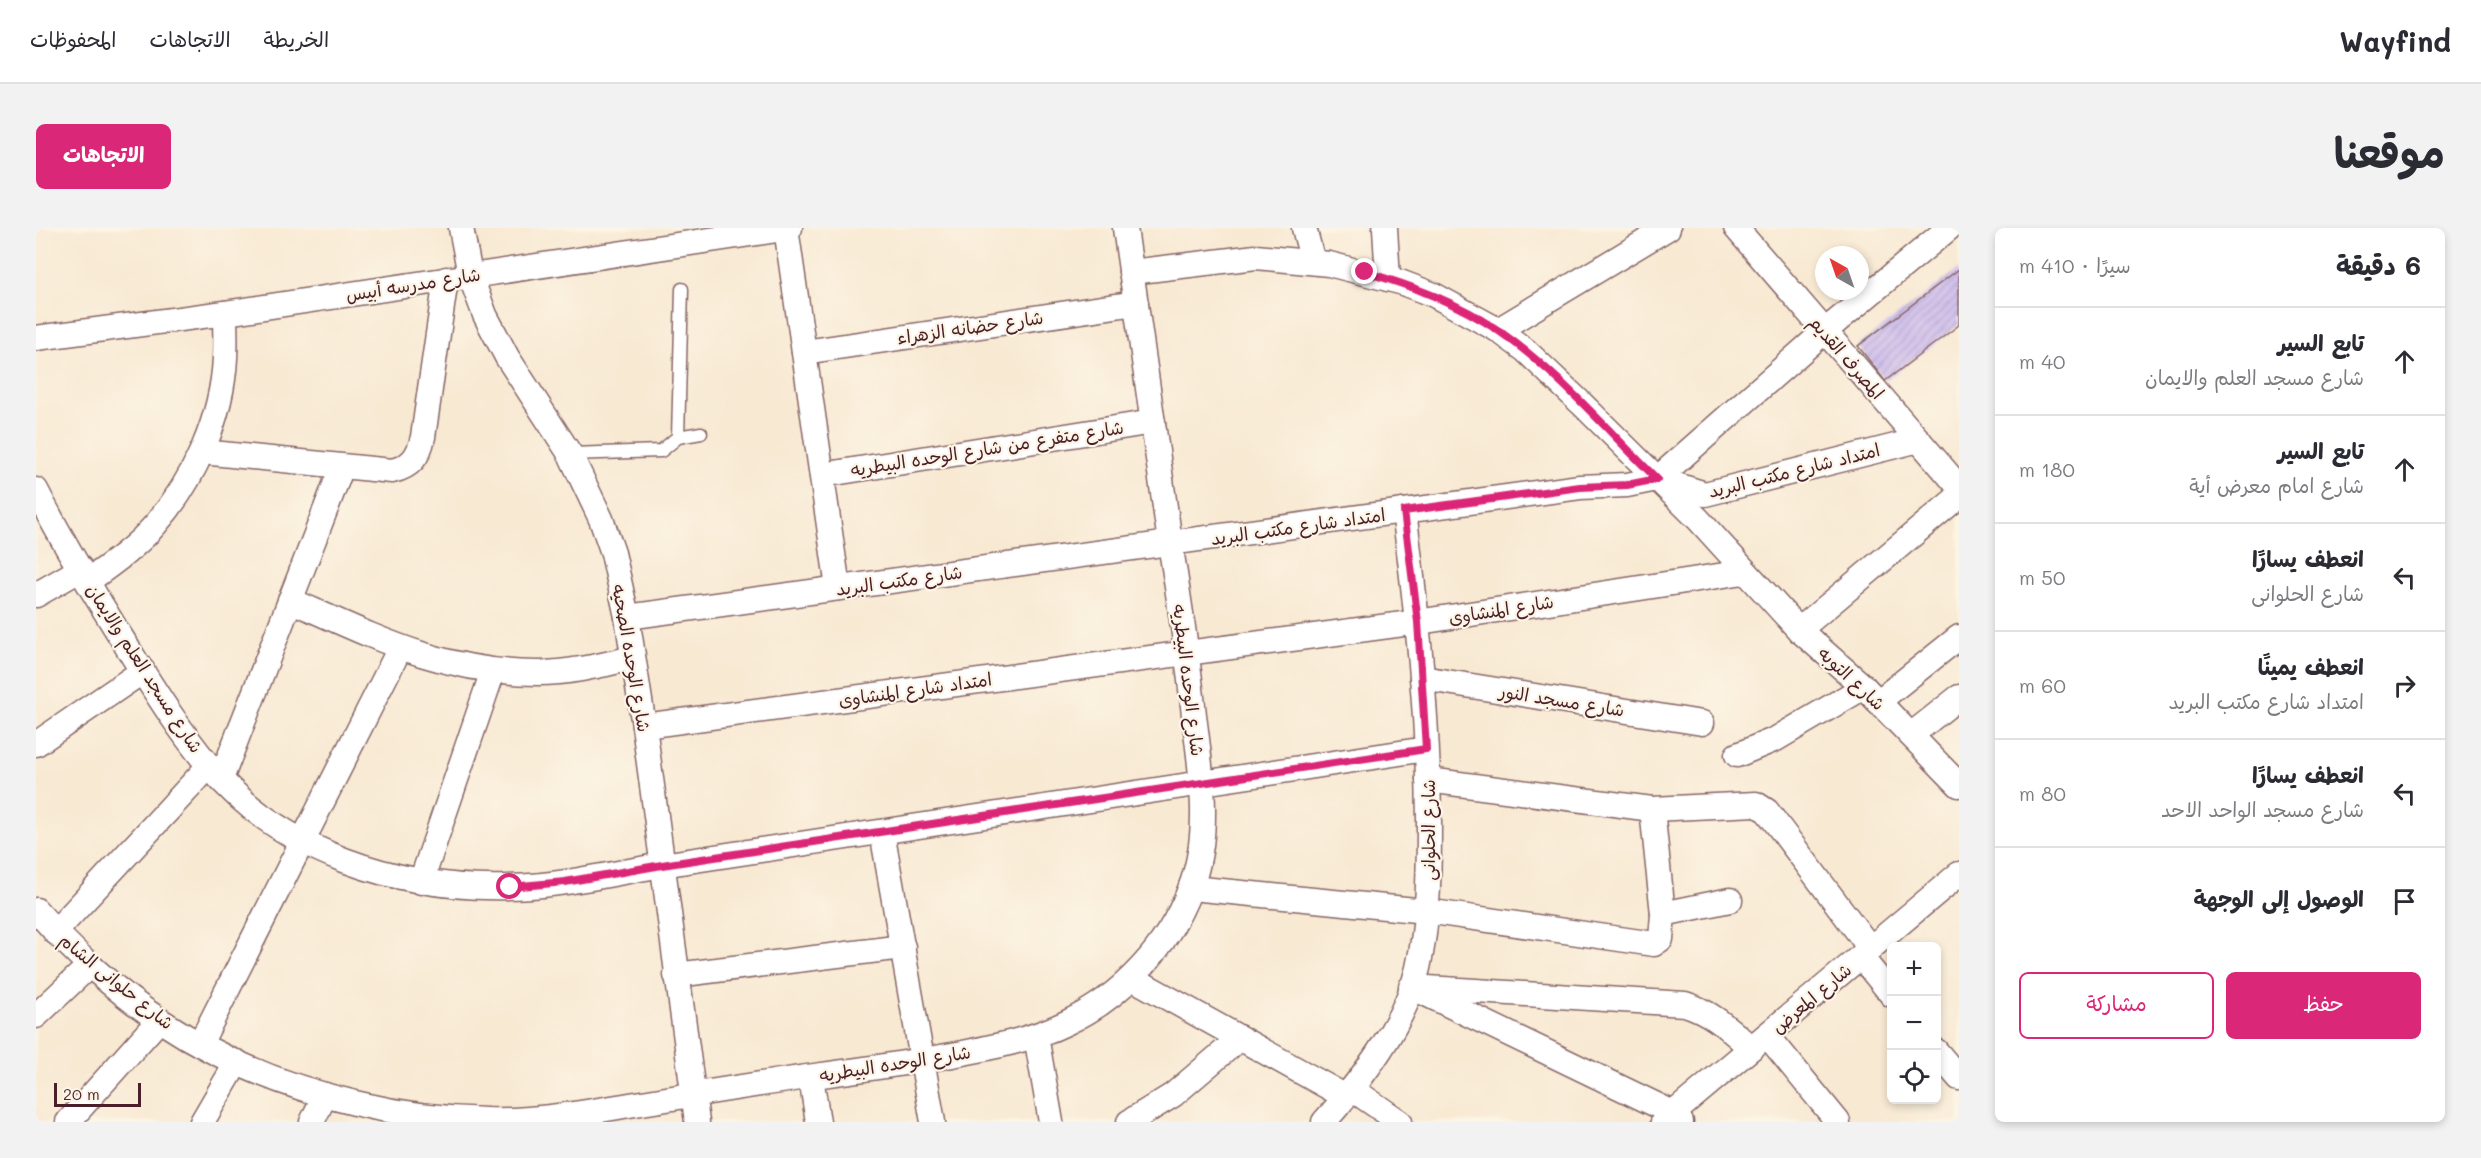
<!DOCTYPE html>
<html lang="ar">
<head>
<meta charset="utf-8">
<style>
	body { margin:0; font-family:Mali,"Playpen Sans Arabic",sans-serif; background:#f2f2f3; color:#2b2b33; direction:rtl }
	.controls { position:absolute; right:18px; bottom:18px; display:grid; overflow:hidden; border-radius:9px; box-shadow:0 3px 9px #0003 }
	.controls button { width:54px; height:54px; display:grid; place-items:center; padding:0; border:0; border-bottom:2px solid #e1e1e2; background:#fff; color:#2b2b33; font:30px sans-serif }
	.compass { position:absolute; left:1779px; top:18px; width:54px; height:54px; border-radius:50%; background:#fff; box-shadow:0 3px 9px #0003; rotate:320deg }
	.scale { position:absolute; left:18px; bottom:15px; width:87px; box-sizing:border-box; padding-left:6px; border:3px solid #4a1f2b; border-top:0; font-size:16px; line-height:21px; white-space:nowrap; color:#4a1f2b; -webkit-text-stroke:4px #fcf5e5; paint-order:stroke }
	.stop { position:absolute; width:18px; height:18px; margin:-14px; border:4px solid #db2777; border-radius:50%; background:#fff }
	.stop.end { background:#db2777; border-color:#fff; box-shadow:0 2px 6px #0008 }
	.list { margin:0; padding:0; list-style:none }
	h2 { display:flex; justify-content:space-between; align-items:center; height:78px; margin:0; padding:0 24px; font-size:26px }
	h2 small { font-size:20px; font-weight:400; color:#7c7c81 }
	.list li { display:grid; grid-template-columns:39px 1fr auto; gap:18px; align-items:center; box-sizing:border-box; height:108px; padding:0 24px; border-top:2px solid #e1e1e2 }
	.list b { display:block; font-size:22px; white-space:nowrap }
	.list p { margin:0; font-size:20px; white-space:nowrap; color:#7c7c81 }
	.list em { font-size:20px; font-style:normal; color:#7c7c81 }
	.actions { display:flex; gap:12px; padding:18px 24px }
	.actions a { flex:1; padding:14px 0; border:2px solid #db2777; border-radius:9px; text-align:center; font-size:21px; color:#db2777 }
	.actions .main { background:#db2777; color:#fff }
	.icon { flex:none; width:33px; height:33px; fill:none; stroke:currentColor; stroke-width:2; stroke-linecap:round; stroke-linejoin:round }
	.map { position:relative; flex:none; width:1923px; height:894px; overflow:hidden; direction:ltr; border-radius:9px }
	header { display:flex; align-items:center; gap:36px; box-sizing:border-box; height:84px; padding:0 30px; background:#fff; border-bottom:2px solid #e1e1e2 }
	header strong { font-size:28px }
	nav { display:flex; gap:33px; margin-inline-start:auto; font-size:21px }
	.intro { display:flex; align-items:center; justify-content:space-between; box-sizing:border-box; height:144px; padding:0 36px }
	h1 { margin:0; font-size:42px }
	.button { padding:15px 27px; border-radius:9px; background:#db2777; color:#fff; font-size:21px; font-weight:700 }
	main { display:flex; gap:36px; padding:0 36px }
	aside { flex:1; background:#fff; border-radius:9px; box-shadow:0 3px 9px #0003 }
	.map>svg:first-child { display:block }
</style>
</head>
<body>
<header>
<strong>Wayfind</strong>
<nav><a>الخريطة</a><a>الاتجاهات</a><a>المحفوظات</a></nav>
</header>
<div class="intro"><h1>موقعنا</h1><a class="button">الاتجاهات</a></div>
<main>
<aside>
<h2>6 دقيقة<small>سيرًا · 410 m</small></h2>
<ul class="list">
<li><svg class="icon" aria-label="ahead" viewBox="0 0 24 24"><path d="M12 20V5M6 11l6-6 6 6"/></svg><div><b>تابع السير</b><p>شارع مسجد العلم والايمان</p></div><em>40 m</em></li>
<li><svg class="icon" aria-label="ahead" viewBox="0 0 24 24"><path d="M12 20V5M6 11l6-6 6 6"/></svg><div><b>تابع السير</b><p>شارع امام معرض أية</p></div><em>180 m</em></li>
<li><svg class="icon" aria-label="left" viewBox="0 0 24 24"><path d="M17 20v-9H6M10 6l-5 5 5 5"/></svg><div><b>انعطف يسارًا</b><p>شارع الحلوانى</p></div><em>50 m</em></li>
<li><svg class="icon" aria-label="right" viewBox="0 0 24 24"><path d="M7 20v-9h11M14 6l5 5-5 5"/></svg><div><b>انعطف يمينًا</b><p>امتداد شارع مكتب البريد</p></div><em>60 m</em></li>
<li><svg class="icon" aria-label="left" viewBox="0 0 24 24"><path d="M17 20v-9H6M10 6l-5 5 5 5"/></svg><div><b>انعطف يسارًا</b><p>شارع مسجد الواحد الاحد</p></div><em>80 m</em></li>
<li><svg class="icon" aria-label="arrive" viewBox="0 0 24 24"><path d="M6 21V4h12l-3 4 3 4H6"/></svg><div><b>الوصول إلى الوجهة</b></div></li>
</ul>
<div class="actions"><a class="main">حفظ</a><a>مشاركة</a></div>
</aside>
<div class="map">
<svg width="1923" height="894" viewBox="0 0 1923 894">
	<defs>
		<pattern id="building-hatch" width="6" height="6" patternUnits="userSpaceOnUse" patternTransform="scale(1.5)"><rect width="6" height="6" fill="#cbb9ee"/><path d="M-1 1l2-2M0 6l6-6M5 7l2-2" fill="none" stroke="#a796c1"/></pattern>
	</defs>
	<rect width="100%" height="100%" fill="#fcf5e5"/>
	<filter id="ink" filterUnits="userSpaceOnUse"><feTurbulence type="fractalNoise" baseFrequency=".0167" numOctaves="2"/><feDisplacementMap in="SourceGraphic" scale="12" xChannelSelector="R" yChannelSelector="G"/><feConvolveMatrix kernelMatrix="1 2 1 2 8 2 1 2 1" color-interpolation-filters="sRGB"/></filter>
	<filter id="wash" filterUnits="userSpaceOnUse"><feTurbulence type="fractalNoise" baseFrequency=".008" numOctaves="4" result="noise"/><feDisplacementMap in="SourceGraphic" scale="24" xChannelSelector="R" yChannelSelector="G"/><feGaussianBlur stdDeviation="1.35" result="paint"/><feColorMatrix in="noise" values="0 0 0 0 0 0 0 0 0 0 0 0 0 0 0 0 0 1.4 0 .05"/><feComposite in="paint" operator="in"/></filter>
	<g filter="url(#wash)">
		<rect width="100%" height="100%" fill="#f8e9d3"/>
		<g id="blocks">
			<polygon fill="url(#building-hatch)" points="1923,41 1923,97 1849,153 1822,118"/>
		</g>
	</g>
	<g filter="url(#ink)">
		<use href="#blocks" fill-opacity="0" stroke="#876666" stroke-width="1.5"/>
		<g fill="none" stroke-linecap="round" stroke-linejoin="round">
			<defs>
				<g id="lane">
					<polyline points="642,209 646,61"/>
					<polyline points="534,226 625,223 642,209 665,205"/>
				</g>
				<g id="street">
					<polyline points="425,0 434,47 449,87 471,129 534,226 565,291 577,325 591,389 608,498 661,894"/>
					<polyline points="750,0 802,360"/>
					<polyline points="1268,0 1277,34"/>
					<polyline points="1349,0 1352,51"/>
					<polyline points="1700,0 1923,259"/>
					<polyline points="1095,44 1220,29 1293,36 1364,54 1398,67 1462,102 1489,122 1546,176 1662,291 1763,402 1828,459 1923,557"/>
					<polyline points="1462,102 1632,0"/>
					<polyline points="0,110 189,85 754,0"/>
					<polyline points="768,124 1100,75"/>
					<path d="M 166,224 L 356,243 C 375,239 383,228 387,209 L 410,51"/>
					<polyline points="786,247 1117,194"/>
					<polyline points="1621,251 1789,103 1913,0"/>
					<path d="M 0,262 C 28,317 61,370 93,422 C 118,462 143,502 173,538 C 245,625 363,662 473,659 C 524,658 575,646 626,637 L 1390,521"/>
					<path d="M 52,353 C 76,336 100,319 119,297 C 158,253 186,190 189,130 C 190,115 189,100 189,85"/>
					<polyline points="0,367 45,341"/>
					<path d="M 254,372 C 338,409 408,445 502,445 C 534,445 566,437 597,430"/>
					<polyline points="591,389 1544,259 1591,257 1621,251 1669,266 1883,212"/>
					<polyline points="1763,402 1923,268"/>
					<polyline points="1386,450 1666,495"/>
					<polyline points="1843,473 1923,409"/>
					<polyline points="608,498 1382,394 1708,344"/>
					<polyline points="1875,507 1923,469"/>
					<polyline points="0,516 107,443"/>
					<polyline points="1701,527 1740,511 1828,459"/>
					<polyline points="185,551 306,239"/>
					<polyline points="1392,552 1616,581 1720,576 1731,583 1834,720"/>
					<polyline points="1616,581 1627,686"/>
					<polyline points="846,604 897,894"/>
					<polyline points="385,654 457,443"/>
					<polyline points="1155,660 1390,683 1618,716 1625,711 1627,686 1694,672"/>
					<path d="M 0,682 C 34,721 81,765 125,793 C 184,832 254,860 323,876 C 365,886 407,891 450,892 C 502,894 555,883 606,875 C 661,866 716,857 771,849 C 823,842 875,835 927,825 C 962,818 997,811 1030,795 C 1086,769 1132,719 1154,661 C 1176,605 1165,545 1158,487 C 1152,431 1144,376 1135,321 C 1120,214 1105,107 1089,0"/>
					<polyline points="19,704 173,538"/>
					<polyline points="1825,729 1856,767"/>
					<polyline points="640,747 867,719"/>
					<polyline points="1096,750 1310,869"/>
					<path d="M 1375,759 L 1649,776 C 1676,784 1694,802 1715,820"/>
					<polyline points="1386,764 1637,885 1645,894"/>
					<polyline points="0,788 54,737"/>
					<polyline points="1731,807 1802,894"/>
					<polyline points="1000,808 1015,894"/>
					<polyline points="164,816 364,420"/>
					<polyline points="1900,823 1923,850"/>
					<polyline points="775,849 782,894"/>
					<polyline points="1316,861 1364,894"/>
					<polyline points="32,894 123,792"/>
					<polyline points="166,894 201,834"/>
					<polyline points="276,894 289,867"/>
					<polyline points="1093,894 1137,867 1204,810"/>
					<path d="M 1288,894 C 1325,852 1369,796 1382,740 C 1393,692 1393,640 1393,591 C 1392,488 1381,385 1368,283"/>
					<polyline points="1627,894 1923,646"/>
				</g>
			</defs>
			<use href="#lane" stroke="#876666" stroke-width="15"/>
			<use href="#street" stroke="#876666" stroke-width="27"/>
			<use href="#lane" stroke="#fff" stroke-width="12"/>
			<use href="#street" stroke="#fff" stroke-width="24"/>
		</g>
	</g>
	<g fill="none" stroke-linecap="round" stroke-linejoin="round" filter="url(#ink)">
		<path stroke="#db2777" stroke-width="8" d="M 474,659 L 529,654 L 626,637 L 1390,521 L 1382,394 L 1368,283 L 1544,259 L 1591,257 L 1621,251 C 1570,201 1522,144 1463,103 C 1423,75 1376,58 1329,44"/>
	</g>
	<g text-anchor="middle" dominant-baseline="central" stroke-width="4.5" stroke-linejoin="round" paint-order="stroke">
		<g font-size="18" fill="#4a1f2b" stroke="#fcf5e5">
			<text transform="translate(377 56) rotate(-9)">شارع مدرسه أبيس</text>
			<text transform="translate(934 99) rotate(-8)">شارع حضانه الزهراء</text>
			<text transform="translate(1811 129) rotate(49)">المصرف القديم</text>
			<text transform="translate(951 220) rotate(-9)">شارع متفرع من شارع الوحده البيطريه</text>
			<text transform="translate(1758 242) rotate(-14)">امتداد شارع مكتب البريد</text>
			<text transform="translate(1262 298) rotate(-8)">امتداد شارع مكتب البريد</text>
			<text transform="translate(863 352) rotate(-8)">شارع مكتب البريد</text>
			<text transform="translate(1465 381) rotate(-9)">شارع المنشاوى</text>
			<text transform="translate(596 430) rotate(80)">شارع الوحده الصحيه</text>
			<text transform="translate(109 440) rotate(57)">شارع مسجد العلم والايمان</text>
			<text transform="translate(1816 450) rotate(43)">شارع التوبه</text>
			<text transform="translate(1153 452) rotate(83)">شارع الوحده البيطريه</text>
			<text transform="translate(879 461) rotate(-8)">امتداد شارع المنشاوى</text>
			<text transform="translate(1526 472) rotate(9)">شارع مسجد النور</text>
			<text transform="translate(1392 602) rotate(-90)">شارع الحلوانى</text>
			<text transform="translate(81 753) rotate(39)">شارع حلوانى الشام</text>
			<text transform="translate(1775 770) rotate(-40)">شارع المعرض</text>
			<text transform="translate(859 835) rotate(-9)">شارع الوحده البيطريه</text>
		</g>
	</g>
</svg>
<div class="controls">
<button>+</button>
<button>−</button>
<button><svg class="icon" aria-label="locate" viewBox="0 0 24 24"><circle cx="12" cy="12" r="6"/><path d="M12 2v4M12 18v4M2 12h4M18 12h4"/></svg></button>
</div>
<svg class="compass" viewBox="-18 -18 36 36"><path d="M0-13l5 13h-10z" fill="#e53935"/><path d="M0 13l5-13h-10z" fill="#7c7c81"/></svg>
<div class="scale">20 m</div>
<div class="stop" style="left:474px;top:659px"></div>
<div class="stop end" style="left:1329px;top:44px"></div>
</div>
</main>
</body>
</html>
